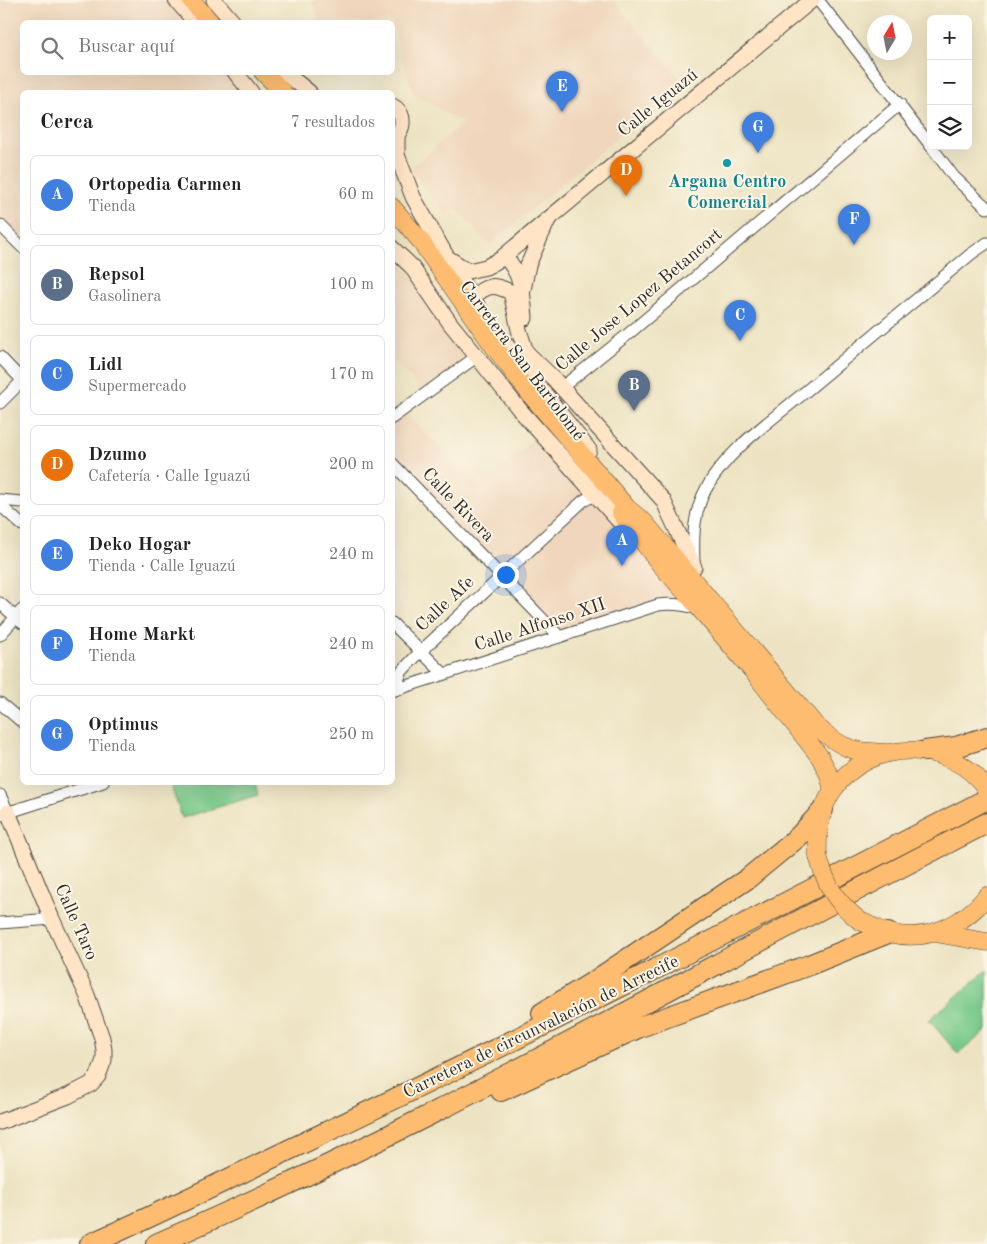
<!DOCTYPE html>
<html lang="es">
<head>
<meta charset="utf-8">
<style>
	body { margin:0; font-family:"Old Standard TT",serif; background:#f6f6f6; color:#222 }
	.controls { position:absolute; right:15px; top:15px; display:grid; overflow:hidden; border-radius:8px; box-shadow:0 5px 20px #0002 }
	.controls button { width:45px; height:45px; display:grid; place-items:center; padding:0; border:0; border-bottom:1px solid #e0e0e0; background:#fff; color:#222; font:25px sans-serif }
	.compass { position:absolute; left:867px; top:15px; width:45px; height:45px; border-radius:50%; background:#fff; box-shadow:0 5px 20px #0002; rotate:10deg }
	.you { position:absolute; left:505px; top:574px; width:18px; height:18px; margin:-12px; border:4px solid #fff; border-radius:50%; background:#1a73e8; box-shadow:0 0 0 8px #1a73e833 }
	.badge { display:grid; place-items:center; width:32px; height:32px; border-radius:50%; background:#111827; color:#fff; font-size:16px; font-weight:700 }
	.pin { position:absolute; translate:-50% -41px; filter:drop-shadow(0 1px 2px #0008) }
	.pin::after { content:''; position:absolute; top:26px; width:18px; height:15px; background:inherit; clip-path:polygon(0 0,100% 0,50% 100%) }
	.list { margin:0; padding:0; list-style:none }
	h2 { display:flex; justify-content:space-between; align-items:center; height:65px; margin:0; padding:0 20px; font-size:21px }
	h2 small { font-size:16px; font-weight:400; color:#767676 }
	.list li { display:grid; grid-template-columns:32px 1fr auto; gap:15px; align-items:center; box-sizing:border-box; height:80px; margin:0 10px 10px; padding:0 10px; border:1px solid #e0e0e0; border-radius:8px }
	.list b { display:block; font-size:19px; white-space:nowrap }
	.list p { margin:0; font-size:16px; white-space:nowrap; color:#767676 }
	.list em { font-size:16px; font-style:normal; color:#767676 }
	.icon { flex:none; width:28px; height:28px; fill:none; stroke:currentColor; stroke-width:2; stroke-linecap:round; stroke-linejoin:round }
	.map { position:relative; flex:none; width:987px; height:1244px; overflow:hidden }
	.search { position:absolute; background:#fff; box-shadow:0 5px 20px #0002; left:20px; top:20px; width:375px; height:55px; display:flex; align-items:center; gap:12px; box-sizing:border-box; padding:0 18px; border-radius:8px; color:#767676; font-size:19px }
	.panel { position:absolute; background:#fff; box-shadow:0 5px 20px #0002; left:20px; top:90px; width:375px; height:695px; border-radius:8px }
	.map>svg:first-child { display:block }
</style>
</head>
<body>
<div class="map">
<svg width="987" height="1244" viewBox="0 0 987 1244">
	<rect width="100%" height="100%" fill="#fcf5e5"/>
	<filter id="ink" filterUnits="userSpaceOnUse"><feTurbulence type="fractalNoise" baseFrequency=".02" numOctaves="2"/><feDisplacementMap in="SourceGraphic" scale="10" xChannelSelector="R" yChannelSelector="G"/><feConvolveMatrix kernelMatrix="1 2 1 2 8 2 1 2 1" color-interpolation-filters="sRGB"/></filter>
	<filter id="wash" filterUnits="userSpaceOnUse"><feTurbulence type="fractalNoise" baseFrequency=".0096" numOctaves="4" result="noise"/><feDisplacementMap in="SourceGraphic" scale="20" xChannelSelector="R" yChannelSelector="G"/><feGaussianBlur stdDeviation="1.12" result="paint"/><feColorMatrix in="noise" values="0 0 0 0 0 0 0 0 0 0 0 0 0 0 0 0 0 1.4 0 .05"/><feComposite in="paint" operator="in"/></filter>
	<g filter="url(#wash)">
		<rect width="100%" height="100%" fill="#ede3c2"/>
		<g fill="#f0d6bc">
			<polygon points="0,0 169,0 188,22 22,22 22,72 227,73 243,92 22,92 22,242 0,219"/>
			<polygon points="312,0 613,0 683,82 489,245 456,207 447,214 409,169 463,123 413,93 393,30 392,22 390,22 389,19 379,22 320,22"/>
			<polygon points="392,253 472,356 422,392 396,362 393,363"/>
			<polygon points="407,415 479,487 538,436 681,591 662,601 560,631 393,459 392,423"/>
		</g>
		<g fill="#78c98a" stroke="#527a5a">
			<polygon points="170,783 255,783 258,795 182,818"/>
			<polygon points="987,970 987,1030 958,1054 929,1020"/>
		</g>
	</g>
	<g filter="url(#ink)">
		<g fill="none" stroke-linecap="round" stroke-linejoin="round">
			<defs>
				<g id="street">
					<polyline points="818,0 931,146"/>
					<polyline points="931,146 954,177 987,208"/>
					<polyline points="0,225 22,247"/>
					<polyline points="0,357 22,380"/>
					<polyline points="561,388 627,335 900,104"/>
					<polyline points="0,403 22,381"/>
					<polyline points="392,418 476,357"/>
					<polyline points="392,463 560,637"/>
					<polyline points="0,500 22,502"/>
					<polyline points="0,505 22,525"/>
					<path d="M 694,563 C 693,537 693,513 706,489 C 728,449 771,421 805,392 C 861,346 916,300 971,254 L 987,243"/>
					<polyline points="0,603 22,623"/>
					<polyline points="392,623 444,674"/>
					<polyline points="0,635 22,610"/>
					<polyline points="402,688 398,680 402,671 421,651 583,501 595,495"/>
					<path d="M 392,691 L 658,605 C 673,603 685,605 699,609"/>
					<polyline points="0,703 22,722"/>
					<polyline points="0,795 8,812"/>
					<polyline points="0,815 103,782"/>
					<polyline points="0,923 52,919"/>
				</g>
				<g id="secondary">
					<polyline points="176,0 195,22"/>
					<polyline points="214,0 233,22"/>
					<polyline points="235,72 251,92"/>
					<polyline points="284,72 309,92"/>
					<path d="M 392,106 C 406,112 405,132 392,138"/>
					<polyline points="397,136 397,155 413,197 453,268 486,319 589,450"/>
					<polyline points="392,248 411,266 450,323 520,410 626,529"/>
					<polyline points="504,256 812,0"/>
					<path d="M 504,256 C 522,273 523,294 525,318"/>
					<polyline points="451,260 468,271 486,267 499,260"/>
					<polyline points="523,290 528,265 547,222"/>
					<path d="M 478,293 C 491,283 497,286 511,292 L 519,330 L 526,352 L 553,378 L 663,500 L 694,567"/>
					<polyline points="0,1122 68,1096 91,1084 98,1076 104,1060 104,1050 102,1038 87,995 52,919 8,812"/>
				</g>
				<g id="primary">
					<polyline points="191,0 210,22"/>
					<polyline points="263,72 283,92"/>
					<path d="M 392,207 L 419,239 L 490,341 L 531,395 L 627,508 L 644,522 L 816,726 C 842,749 852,752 886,753"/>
					<polyline points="621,513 660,564 695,603 752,670 820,757 829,775 833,790"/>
					<path d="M 818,856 C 817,833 819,811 833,790 C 868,738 952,737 987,790"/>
					<path d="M 860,921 C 870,925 880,931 889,933 C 927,943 963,925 987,896"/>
					<polyline points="935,933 987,942"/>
				</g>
				<g id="highway">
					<polyline points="925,751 956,747 987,737"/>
					<polyline points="542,1013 593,982 747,879 798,837 823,810"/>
					<polyline points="501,1091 640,1027 809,965 888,933"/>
					<path d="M 90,1244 C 161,1213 230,1178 299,1145 C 531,1034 759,917 987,799"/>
					<path d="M 156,1244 C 441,1121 710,963 987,823"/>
				</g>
			</defs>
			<use href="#street" stroke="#484742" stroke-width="13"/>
			<use href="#secondary" stroke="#484742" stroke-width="17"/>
			<use href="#primary" stroke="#484742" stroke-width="19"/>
			<use href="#highway" stroke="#484742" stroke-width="22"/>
			<use href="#street" stroke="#fff" stroke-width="11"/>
			<use href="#secondary" stroke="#ffe4c6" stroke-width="15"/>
			<use href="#primary" stroke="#febc70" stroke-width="18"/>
			<use href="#highway" stroke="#febc70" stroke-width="20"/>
			<defs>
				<path id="primary-bridge" d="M 818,856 C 826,886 836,902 860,921"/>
			</defs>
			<use href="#primary-bridge" stroke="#484742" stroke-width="19" stroke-linecap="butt"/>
			<use href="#primary-bridge" stroke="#febc70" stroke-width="18"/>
		</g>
	</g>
	<circle fill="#0f9aa8" stroke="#fcf5e5" stroke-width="2" cx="727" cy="163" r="5"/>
	<g text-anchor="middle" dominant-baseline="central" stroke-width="4" stroke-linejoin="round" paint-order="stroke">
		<g font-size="18" fill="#2b2b2b" stroke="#fcf5e5">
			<text transform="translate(658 103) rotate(-39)">Calle Iguazú</text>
			<text transform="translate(639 300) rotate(-40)">Calle Jose Lopez Betancort</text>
			<text transform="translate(522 361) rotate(53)">Carretera San Bartolomé</text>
			<text transform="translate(458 505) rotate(46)">Calle Rivera</text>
			<text transform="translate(445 604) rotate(-43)">Calle Afe</text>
			<text transform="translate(540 625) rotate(-18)">Calle Alfonso XII</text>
			<text transform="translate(76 922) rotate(66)">Calle Taro</text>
			<text transform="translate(541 1027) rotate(-26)">Carretera de circunvalación de Arrecife</text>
		</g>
		<g font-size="18" font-weight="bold" fill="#0d838f" stroke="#fcf5e5">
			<text x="727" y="182">Argana Centro<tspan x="727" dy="21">Comercial</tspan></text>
		</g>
	</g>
</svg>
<div class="controls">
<button>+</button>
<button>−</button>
<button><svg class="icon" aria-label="layers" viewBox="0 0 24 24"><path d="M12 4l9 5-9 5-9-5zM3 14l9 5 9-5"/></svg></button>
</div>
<svg class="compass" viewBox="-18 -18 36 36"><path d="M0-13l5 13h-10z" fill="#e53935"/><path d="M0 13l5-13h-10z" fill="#767676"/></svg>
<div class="you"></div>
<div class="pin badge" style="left:622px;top:566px;background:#3f7fe0">A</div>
<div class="pin badge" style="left:634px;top:411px;background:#5c6f8a">B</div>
<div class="pin badge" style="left:740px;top:341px;background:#3f7fe0">C</div>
<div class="pin badge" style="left:626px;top:196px;background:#e8710a">D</div>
<div class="pin badge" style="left:562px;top:112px;background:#3f7fe0">E</div>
<div class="pin badge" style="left:854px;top:245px;background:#3f7fe0">F</div>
<div class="pin badge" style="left:758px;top:153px;background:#3f7fe0">G</div>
<div class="search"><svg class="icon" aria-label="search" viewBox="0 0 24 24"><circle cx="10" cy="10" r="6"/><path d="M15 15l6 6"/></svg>Buscar aquí</div>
<section class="panel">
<h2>Cerca<small>7 resultados</small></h2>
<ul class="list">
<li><span class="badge" style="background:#3f7fe0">A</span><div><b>Ortopedia Carmen</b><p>Tienda</p></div><em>60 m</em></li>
<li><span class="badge" style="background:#5c6f8a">B</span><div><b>Repsol</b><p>Gasolinera</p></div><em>100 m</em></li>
<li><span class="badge" style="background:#3f7fe0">C</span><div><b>Lidl</b><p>Supermercado</p></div><em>170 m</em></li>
<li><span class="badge" style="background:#e8710a">D</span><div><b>Dzumo</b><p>Cafetería · Calle Iguazú</p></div><em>200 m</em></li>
<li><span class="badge" style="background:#3f7fe0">E</span><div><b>Deko Hogar</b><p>Tienda · Calle Iguazú</p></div><em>240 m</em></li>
<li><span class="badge" style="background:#3f7fe0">F</span><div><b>Home Markt</b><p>Tienda</p></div><em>240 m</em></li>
<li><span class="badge" style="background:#3f7fe0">G</span><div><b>Optimus</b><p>Tienda</p></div><em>250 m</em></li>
</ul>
</section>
</div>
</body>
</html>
